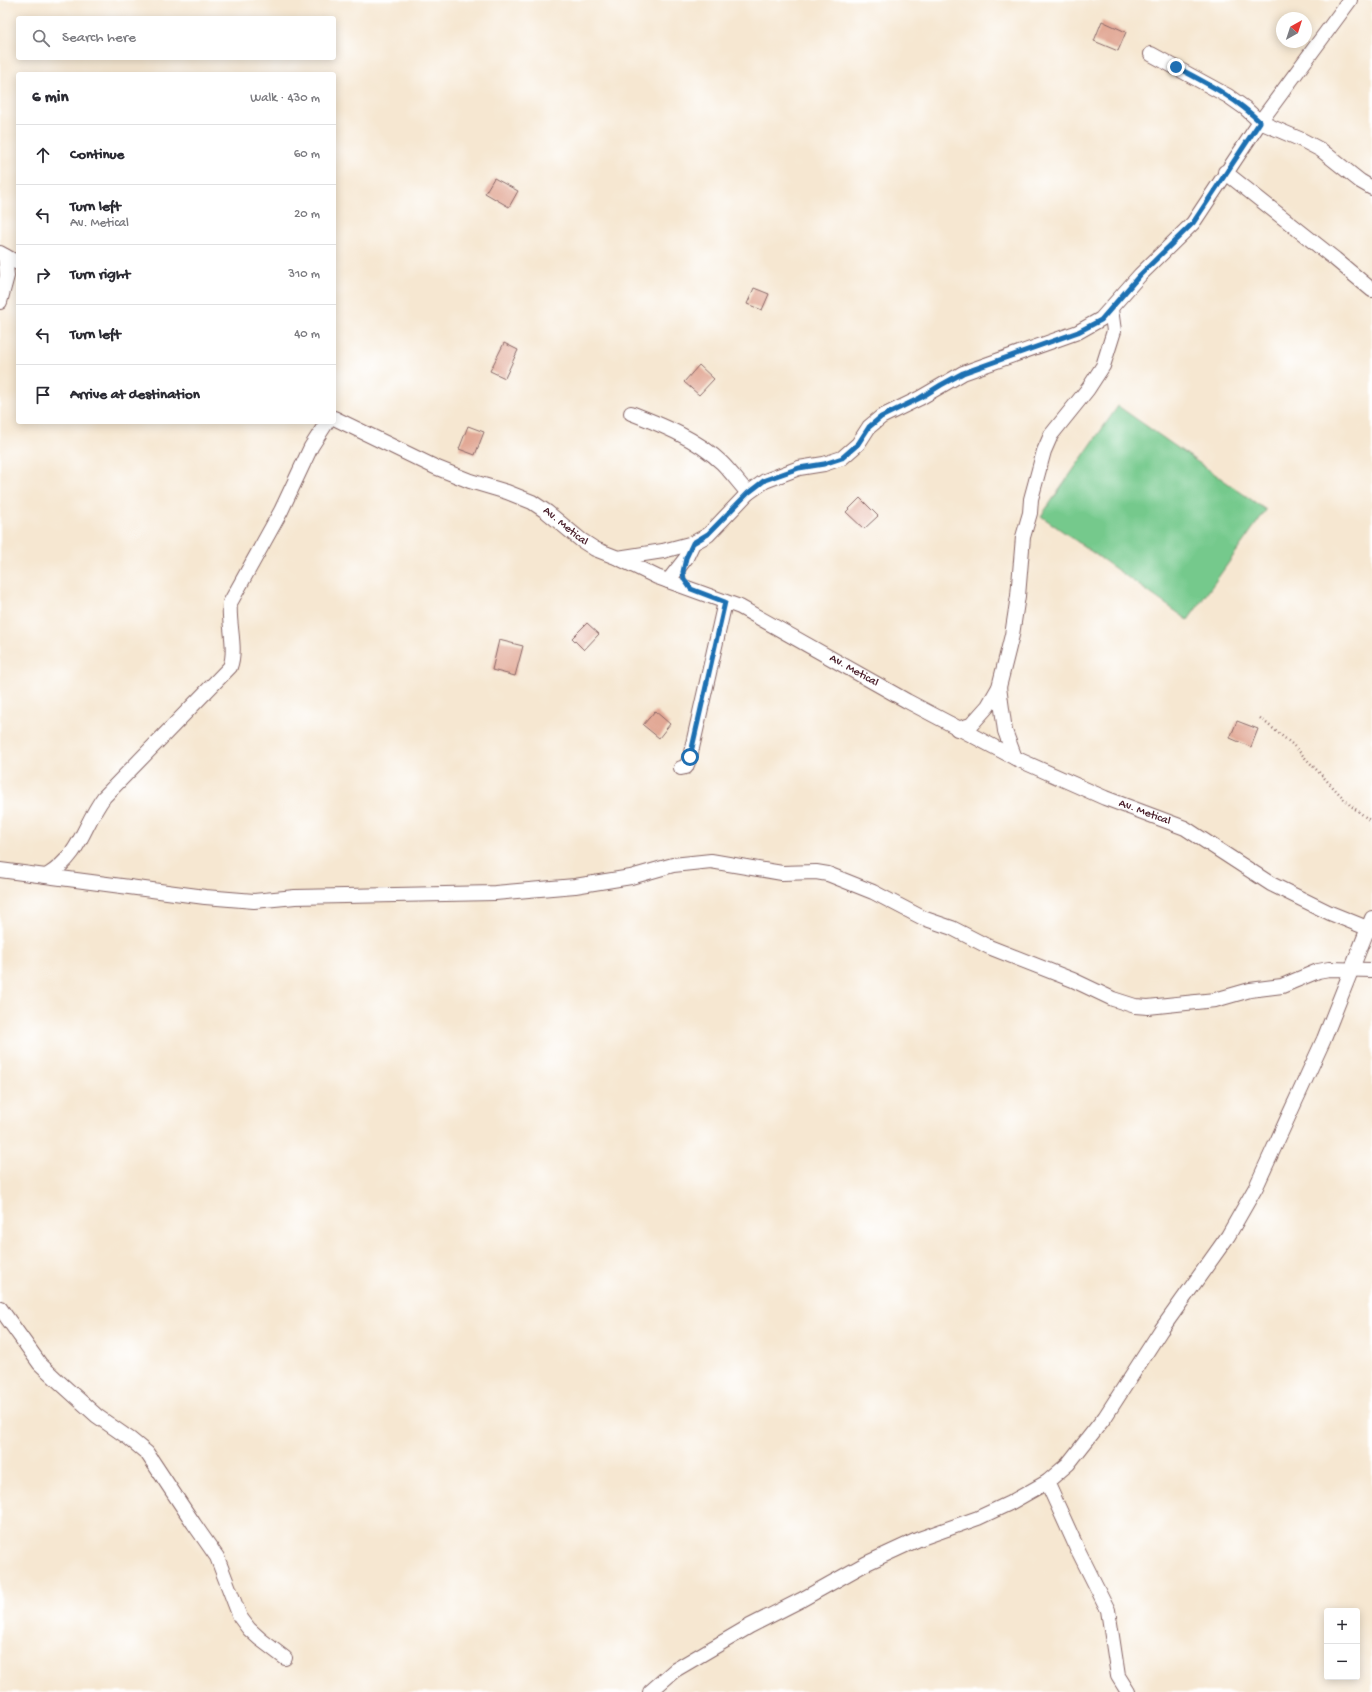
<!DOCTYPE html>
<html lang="en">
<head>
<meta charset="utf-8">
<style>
	body { margin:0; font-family:"Gochi Hand",sans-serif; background:#f7f7f7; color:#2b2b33 }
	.controls { position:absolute; right:12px; bottom:12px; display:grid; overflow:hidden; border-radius:4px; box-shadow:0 2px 10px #0003 }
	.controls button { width:36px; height:36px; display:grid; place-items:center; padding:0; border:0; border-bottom:1px solid #e1e1e2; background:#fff; color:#2b2b33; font:20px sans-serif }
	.compass { position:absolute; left:1276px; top:12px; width:36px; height:36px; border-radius:50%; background:#fff; box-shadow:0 2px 10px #0003; rotate:39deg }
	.stop { position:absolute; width:12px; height:12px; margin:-9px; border:3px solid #1f6fb2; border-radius:50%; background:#fff }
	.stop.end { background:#1f6fb2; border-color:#fff; box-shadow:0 1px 4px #0008 }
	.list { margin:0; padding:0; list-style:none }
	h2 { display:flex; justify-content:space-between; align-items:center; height:52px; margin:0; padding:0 16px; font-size:17px }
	h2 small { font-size:13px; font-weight:400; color:#7c7c81 }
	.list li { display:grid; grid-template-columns:26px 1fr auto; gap:12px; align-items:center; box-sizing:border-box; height:60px; padding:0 16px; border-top:1px solid #e1e1e2 }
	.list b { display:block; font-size:15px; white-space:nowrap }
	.list p { margin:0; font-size:13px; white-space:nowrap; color:#7c7c81 }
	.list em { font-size:13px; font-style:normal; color:#7c7c81 }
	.icon { flex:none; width:22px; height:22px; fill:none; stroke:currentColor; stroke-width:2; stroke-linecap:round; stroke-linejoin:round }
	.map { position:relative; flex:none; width:1372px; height:1692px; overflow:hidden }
	.search { position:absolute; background:#fff; box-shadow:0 2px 10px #0003; left:16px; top:16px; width:320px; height:44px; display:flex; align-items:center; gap:10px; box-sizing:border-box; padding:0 14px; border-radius:4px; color:#7c7c81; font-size:15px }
	.panel { position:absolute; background:#fff; box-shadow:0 2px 10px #0003; left:16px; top:72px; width:320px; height:352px; border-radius:4px }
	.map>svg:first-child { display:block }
</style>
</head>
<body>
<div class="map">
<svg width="1372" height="1692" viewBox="0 0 1372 1692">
	<rect width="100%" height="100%" fill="#fff"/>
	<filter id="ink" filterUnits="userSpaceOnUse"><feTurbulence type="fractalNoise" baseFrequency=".025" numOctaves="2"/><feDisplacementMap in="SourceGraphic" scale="8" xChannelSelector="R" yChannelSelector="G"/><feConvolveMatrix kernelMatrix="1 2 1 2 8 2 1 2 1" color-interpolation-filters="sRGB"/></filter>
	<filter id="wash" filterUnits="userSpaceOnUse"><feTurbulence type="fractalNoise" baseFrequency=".012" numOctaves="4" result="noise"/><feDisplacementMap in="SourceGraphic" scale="16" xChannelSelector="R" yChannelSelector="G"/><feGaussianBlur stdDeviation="0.9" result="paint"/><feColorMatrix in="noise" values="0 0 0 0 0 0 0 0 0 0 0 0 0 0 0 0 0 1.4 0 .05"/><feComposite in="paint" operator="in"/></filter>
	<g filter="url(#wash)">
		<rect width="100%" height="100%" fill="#f6e7d1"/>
		<polygon fill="#75c98c" stroke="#60745c" points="1118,406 1266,510 1188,620 1041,516"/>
		<g id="blocks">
			<g fill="#e2a996">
				<polygon points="1102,21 1126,32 1118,51 1094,41"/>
				<polygon points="494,178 518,191 509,207 485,193"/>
				<polygon points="754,288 769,294 762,310 747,304"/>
				<polygon points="504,343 518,350 505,378 490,371"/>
				<polygon points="699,365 714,379 699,395 684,382"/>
				<polygon points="468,426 484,432 475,455 459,449"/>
				<polygon points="860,498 878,516 864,529 846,512"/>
				<polygon points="587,623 599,634 584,650 572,638"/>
				<polygon points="499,640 523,646 515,676 492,670"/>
				<polygon points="655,711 670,724 659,738 643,725"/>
				<polygon points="1237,721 1258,729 1251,747 1230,738"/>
			</g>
		</g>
	</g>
	<g filter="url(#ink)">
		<use href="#blocks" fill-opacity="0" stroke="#866565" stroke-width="1"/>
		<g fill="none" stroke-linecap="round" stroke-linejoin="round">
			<defs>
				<g id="minor">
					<polyline points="1151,54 1228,96 1245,108 1260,122 1302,140 1321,150 1360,181 1372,188"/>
					<polyline points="1225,172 1335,259 1372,290"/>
					<polyline points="0,253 18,263"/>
					<polyline points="0,302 7,276 5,256"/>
					<path d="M 631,413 C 662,425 697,439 722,463 C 731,472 739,483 748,493"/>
					<path id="s1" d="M 334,418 L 435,467 L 470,481 L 507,492 L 532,502 L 547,512 L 581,540 L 595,549 L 618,558 L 657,577 L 740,607 L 907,701 L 1015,758 L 1105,798 L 1185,828 L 1271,884 L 1330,913 L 1372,930"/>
					<polyline points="618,558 663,551 693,543 708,535 748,493 765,481 799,468 824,464 842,458 858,444 869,427 881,417 920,398 963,373 1078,332 1101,319 1140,275 1193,223 1260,122 1350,0"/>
					<polyline points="668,581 686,558 693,543"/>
					<polyline points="999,687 1005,731 1015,758"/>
					<polyline points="957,729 971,725 988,706 999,687 1012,635 1018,596 1023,537 1030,513 1031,499 1044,451 1051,435 1088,389 1103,366 1114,331 1111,309"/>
					<polyline points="681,768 686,767 690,757 725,602"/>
					<polyline points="0,870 205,897 254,901 295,897 495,893 575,886 631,877 673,865 711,861 782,873 816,872 828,874 873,892 923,918 952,928 989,947 1073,980 1113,999 1135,1006 1148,1007 1215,1000 1250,990 1282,986 1318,971 1329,969 1372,970"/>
					<path d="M 48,875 C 82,853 82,827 104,797 L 230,667 C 237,649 228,624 230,603 L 281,511 L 311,447 L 327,422"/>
					<polyline points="0,1308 40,1364 56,1379 97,1416 130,1439 147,1453 194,1524 217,1557 240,1617 249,1629 260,1639 285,1658"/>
					<polyline points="1047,1482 1077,1548 1108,1610 1118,1676 1128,1692"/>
					<polyline points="650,1692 675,1670 750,1626 801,1600 867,1563 919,1539 978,1518 1010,1503 1047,1482 1068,1464 1105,1417 1161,1330 1228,1236 1256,1187 1324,1039 1372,918"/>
				</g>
			</defs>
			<use href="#minor" stroke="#866565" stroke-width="16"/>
			<polyline stroke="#866565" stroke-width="2.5" stroke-dasharray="1 3" stroke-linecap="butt" points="1260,718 1292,744 1350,805 1372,822"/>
			<use href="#minor" stroke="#fff" stroke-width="14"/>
		</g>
	</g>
	<g fill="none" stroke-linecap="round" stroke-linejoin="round" filter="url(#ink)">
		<path stroke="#1f6fb2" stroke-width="5" d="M 690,757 L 725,602 L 691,589 L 684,579 L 683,572 L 686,558 L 693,543 L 708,534 L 748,493 L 765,480 L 799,468 L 824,464 L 842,458 L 858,444 L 869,427 L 881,417 L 920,398 L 941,385 L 963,373 L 1078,332 L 1101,320 L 1140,275 L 1193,223 L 1260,122 C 1235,97 1206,83 1176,67"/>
	</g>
	<g text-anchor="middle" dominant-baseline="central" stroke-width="4" stroke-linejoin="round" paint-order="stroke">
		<g font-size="12" fill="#4a1f2b" stroke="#fff">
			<text stroke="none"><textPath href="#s1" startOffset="257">Av. Metical</textPath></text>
			<text stroke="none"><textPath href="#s1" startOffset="581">Av. Metical</textPath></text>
			<text stroke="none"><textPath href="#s1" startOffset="905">Av. Metical</textPath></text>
		</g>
	</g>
</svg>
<div class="controls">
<button>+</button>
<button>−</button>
</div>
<svg class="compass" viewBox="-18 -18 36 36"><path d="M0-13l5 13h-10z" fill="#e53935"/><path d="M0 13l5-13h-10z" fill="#7c7c81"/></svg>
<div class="stop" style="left:690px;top:757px"></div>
<div class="stop end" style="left:1176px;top:67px"></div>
<div class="search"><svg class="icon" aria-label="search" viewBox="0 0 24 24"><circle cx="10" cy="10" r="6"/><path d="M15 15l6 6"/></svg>Search here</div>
<section class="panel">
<h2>6 min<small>Walk · 430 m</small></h2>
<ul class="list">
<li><svg class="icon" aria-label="ahead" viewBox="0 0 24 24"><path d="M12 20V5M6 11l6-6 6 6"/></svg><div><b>Continue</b></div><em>60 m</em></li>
<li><svg class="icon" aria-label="left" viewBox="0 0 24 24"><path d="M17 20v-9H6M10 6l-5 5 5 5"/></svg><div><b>Turn left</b><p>Av. Metical</p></div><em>20 m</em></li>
<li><svg class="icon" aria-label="right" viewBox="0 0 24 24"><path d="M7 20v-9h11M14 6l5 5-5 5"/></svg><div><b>Turn right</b></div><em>310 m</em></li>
<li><svg class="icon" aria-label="left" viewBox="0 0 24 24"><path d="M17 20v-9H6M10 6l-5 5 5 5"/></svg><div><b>Turn left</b></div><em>40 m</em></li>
<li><svg class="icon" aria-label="arrive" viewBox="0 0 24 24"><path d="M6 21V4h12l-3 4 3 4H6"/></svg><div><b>Arrive at destination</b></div></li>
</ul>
</section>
</div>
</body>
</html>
